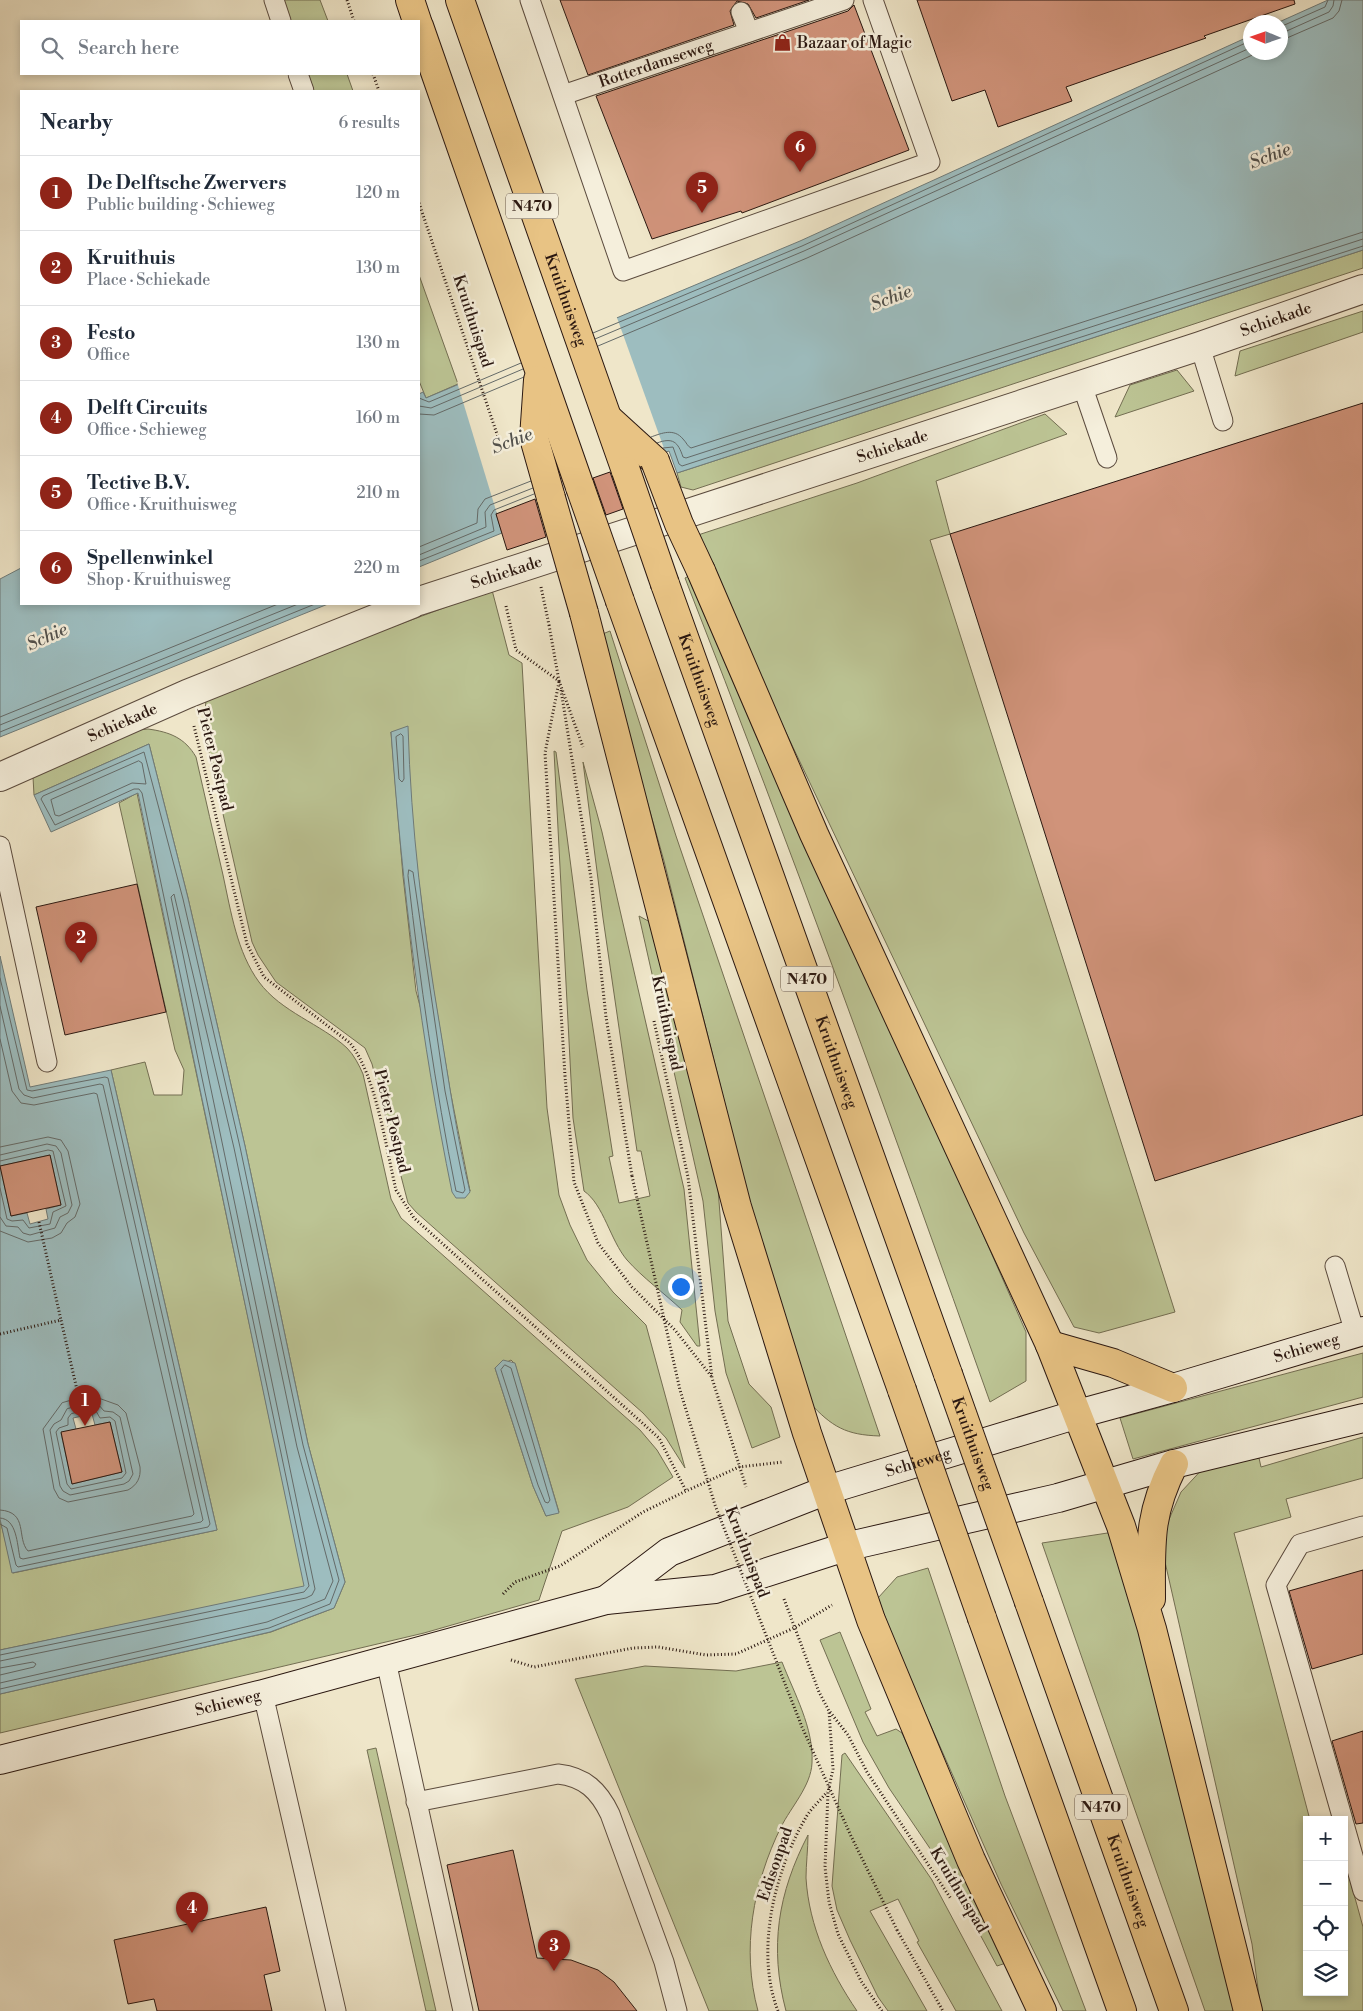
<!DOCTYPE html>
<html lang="en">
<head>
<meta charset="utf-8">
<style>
	body { margin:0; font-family:"Libre Bodoni",serif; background:#f6f6f7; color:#1f2937 }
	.controls { position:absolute; right:15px; bottom:15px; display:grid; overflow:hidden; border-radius:0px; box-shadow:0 2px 8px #0003 }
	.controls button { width:45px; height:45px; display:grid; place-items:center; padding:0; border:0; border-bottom:1px solid #e0e1e3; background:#fff; color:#1f2937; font:25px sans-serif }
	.compass { position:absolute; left:1243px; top:15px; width:45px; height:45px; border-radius:50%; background:#fff; box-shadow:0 2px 8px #0003; rotate:272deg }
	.you { position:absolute; left:680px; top:1286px; width:18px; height:18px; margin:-12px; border:4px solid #fff; border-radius:50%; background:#1a73e8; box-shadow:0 0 0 8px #1a73e833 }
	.badge { display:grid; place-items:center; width:32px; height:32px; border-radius:50%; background:#8f2418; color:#fff; font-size:16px; font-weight:700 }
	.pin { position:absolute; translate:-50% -41px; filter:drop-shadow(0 1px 2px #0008) }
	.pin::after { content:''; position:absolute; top:26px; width:18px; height:15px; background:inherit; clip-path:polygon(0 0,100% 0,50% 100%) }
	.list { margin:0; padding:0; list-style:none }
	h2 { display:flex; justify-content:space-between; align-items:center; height:65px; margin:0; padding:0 20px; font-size:21px }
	h2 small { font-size:16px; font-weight:400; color:#747a83 }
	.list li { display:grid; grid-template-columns:32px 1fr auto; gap:15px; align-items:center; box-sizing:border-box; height:75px; padding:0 20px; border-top:1px solid #e0e1e3 }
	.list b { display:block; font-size:19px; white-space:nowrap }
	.list p { margin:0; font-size:16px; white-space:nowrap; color:#747a83 }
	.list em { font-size:16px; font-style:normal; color:#747a83 }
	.icon { flex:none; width:28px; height:28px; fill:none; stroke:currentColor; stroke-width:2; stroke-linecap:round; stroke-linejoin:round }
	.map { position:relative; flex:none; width:1363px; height:2011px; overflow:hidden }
	.search { position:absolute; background:#fff; box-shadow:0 2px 8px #0003; left:20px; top:20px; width:400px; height:55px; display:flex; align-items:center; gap:12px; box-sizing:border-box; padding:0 18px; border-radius:0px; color:#747a83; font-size:19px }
	.panel { position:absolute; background:#fff; box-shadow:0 2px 8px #0003; left:20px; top:90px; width:400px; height:515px; border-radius:0px }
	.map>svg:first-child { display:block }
</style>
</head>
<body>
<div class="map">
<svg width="1363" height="2011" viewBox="0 0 1363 2011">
	<rect width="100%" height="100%" fill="#efe6c9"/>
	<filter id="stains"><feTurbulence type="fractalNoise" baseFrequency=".004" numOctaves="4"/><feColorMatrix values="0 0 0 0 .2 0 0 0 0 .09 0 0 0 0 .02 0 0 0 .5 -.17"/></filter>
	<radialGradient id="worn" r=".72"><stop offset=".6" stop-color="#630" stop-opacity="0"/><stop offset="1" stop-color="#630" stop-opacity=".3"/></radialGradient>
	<g fill="#bcc494" stroke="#736e52" fill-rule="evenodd">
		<polygon points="281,0 320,0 328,21 289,21"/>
		<polygon points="308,74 347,74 353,91 314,91"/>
		<polygon points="1363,250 1363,268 693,490 681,487 677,473"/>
		<polygon points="419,275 458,384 426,398 419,381"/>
		<polygon points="1363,311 1363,332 1235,376 1240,351"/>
		<polygon points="1177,370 1194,391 1115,417 1130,385"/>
		<polygon points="1045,414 1067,434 936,481 950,534 930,540 1175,1312 1099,1333 1074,1327 1024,1233 771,701 698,535 857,483"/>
		<path d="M 689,576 L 778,768 L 1026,1332 L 1026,1381 L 990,1402 C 892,1126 792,851 685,578 Z"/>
		<path d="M 492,590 L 509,655 L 522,663 L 547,1108 L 559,1195 L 570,1225 L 587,1260 L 613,1292 L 646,1325 L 685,1468 L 666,1438 L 643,1413 L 416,1212 L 408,1203 L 372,1064 L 365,1048 L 276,982 L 258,955 L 252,942 L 204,730 L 206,699 L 279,669 ZM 391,732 L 410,796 L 413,837 L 431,975 L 450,1090 L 470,1191 L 416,991 L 403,876 Z"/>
		<path d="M 610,631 L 676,836 L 880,1436 C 846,1435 832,1427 809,1402 L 747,1192 L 664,861 L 600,635 Z"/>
		<path d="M 148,729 C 170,732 185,738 196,757 C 205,797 214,836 223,875 C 231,912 237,952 259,982 C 281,1012 321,1024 347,1048 C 354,1055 359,1065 363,1074 L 391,1199 L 401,1218 L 640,1430 L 657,1450 L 673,1477 L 628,1507 L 562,1531 L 539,1600 L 424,1633 L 0,1733 L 0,1694 L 271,1632 L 334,1608 L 345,1582 L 308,1444 L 245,1146 L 188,898 L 149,744 L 34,795 L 33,777 L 138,730 ZM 511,1360 L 515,1364 L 559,1512 L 546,1516 L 533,1486 L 495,1368 Z"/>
		<path d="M 554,751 L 556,752 L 587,990 L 613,1156 L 609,1157 L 619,1203 L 650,1196 L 641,1151 L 637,1151 L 603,918 L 583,762 L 602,832 L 684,1189 L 700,1346 L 697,1346 L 680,1322 L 682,1310 C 664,1293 643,1278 627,1260 C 610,1240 604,1205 584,1191 L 573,1118 Z"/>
		<polygon points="137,793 305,1587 0,1650 0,1519 13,1573 217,1530 111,1070 145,1062 154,1095 182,1095 184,1070 175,1050 119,803"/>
		<polygon points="639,916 652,923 718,1188 728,1321 749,1384 771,1407 780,1437 752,1448 726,1373 715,1311 703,1201"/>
		<polygon points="1363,1353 1363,1397 1133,1459 1120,1418"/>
		<polygon points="1363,1437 1363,1478 1286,1499 1291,1517 1234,1533 1310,1820 1307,1820 1307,1992 1344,1992 1344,1858 1363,1927 1363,2011 1261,2011 1252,1944 1160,1540 1181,1492 1207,1464 1259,1458 1261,1467"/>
		<polygon points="1114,1532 1235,2011 1205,2011 1042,1543"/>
		<polygon points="928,1568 1005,1796 1086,2011 1063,2011 1001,1884 895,1645 878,1598 897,1577"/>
		<polygon points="840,1632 871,1709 865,1712 877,1736 896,1729 902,1733 1006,1963 997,1966 948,1875 889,1788 863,1742 820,1640"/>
		<path d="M 782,1662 C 794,1693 814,1728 812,1763 C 811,1786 791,1807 781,1827 C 753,1884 741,1949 758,2011 L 709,2011 L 575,1679 L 645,1666 L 736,1671 Z"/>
		<polygon points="376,1748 436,2011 426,2011 367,1750"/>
		<polygon points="845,1753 932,1880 1002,2011 956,2011 917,1942 919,1941 898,1899 870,1911 927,2011 888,2011 878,1997 850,1940 837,1910 832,1886 842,1755"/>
		<path d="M 808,1835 C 808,1849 806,1864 806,1878 C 809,1927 830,1971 857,2011 L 786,2011 C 769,1947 778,1893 808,1835 Z"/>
	</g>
	<g fill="#9dbdbf" stroke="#6f7b79" fill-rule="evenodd">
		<polygon points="1328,0 1363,0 1363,250 677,473 669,451 496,513 502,533 419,567 419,394 423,392 426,398 800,241 1250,36 1250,52 1280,52 1279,22"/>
		<polygon points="21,568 21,604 328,604 0,737 0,579"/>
		<path d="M 408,726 C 411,829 423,926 440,1027 C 449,1082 457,1138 470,1192 L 465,1198 L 456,1198 L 452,1192 C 421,1040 402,887 391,732 Z"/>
		<polygon points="149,744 188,898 245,1146 308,1444 345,1582 334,1608 270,1632 0,1694 0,1650 304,1586 138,793 51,832 34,795"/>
		<path d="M 0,956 L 30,1087 L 111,1070 L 217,1530 L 12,1573 L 0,1519 ZM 50,1155 L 61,1205 L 46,1209 L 48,1219 L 30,1224 L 27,1213 L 11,1216 L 0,1166 ZM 92,1414 L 95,1425 L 110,1422 L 122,1472 L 72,1484 L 61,1433 L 76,1429 L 73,1418 Z"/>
		<polygon points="503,1360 515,1363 559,1513 546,1516 533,1486 495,1368"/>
	</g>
	<polygon fill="#efe6c9" points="616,315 666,454 498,517 457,382"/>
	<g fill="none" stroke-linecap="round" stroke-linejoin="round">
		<g stroke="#646a68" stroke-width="1">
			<polyline points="1280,27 1325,7 1328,0"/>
			<polyline points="1280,34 1329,12 1333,6 1334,0"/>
			<polyline points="1280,41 1333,18 1339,11 1342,0"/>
			<polyline points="593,333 802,246 1250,41"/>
			<polyline points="595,339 804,251 1250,48"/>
			<polyline points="598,346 807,258 1259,52"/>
			<polyline points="419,398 429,402 521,363"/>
			<polyline points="419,406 431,408 523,369"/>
			<polyline points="419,414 434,415 524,377"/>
			<path d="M 651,437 C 662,433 674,428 683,439 C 687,443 687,446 691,448 L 1363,232"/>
			<path d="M 657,443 C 673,437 678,442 683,457 L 686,458 L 1363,239"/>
			<polyline points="663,448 673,447 679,464 682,466 1363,246"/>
			<polyline points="419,547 477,523 478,509 485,499 531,481"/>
			<polyline points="419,555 486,527 485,512 490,505 533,488"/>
			<polyline points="419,561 494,531 491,515 494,510 534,494"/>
			<polyline points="0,717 278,604"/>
			<polyline points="0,725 298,604"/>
			<polyline points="0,732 315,604"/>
			<polygon points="401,734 403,736 404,779 402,782 399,779 396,737"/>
			<polygon points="139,761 142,763 146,784 132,783 59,816 55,815 51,800"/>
			<path d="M 409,870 L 413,872 L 445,1091 L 465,1190 L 463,1193 L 456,1191 C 435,1086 420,982 408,876 Z"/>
			<polyline points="0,978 27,1090 32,1091 105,1077 108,1078 210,1524 208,1527 18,1567 16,1565 7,1528 0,1524"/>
			<path d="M 0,1006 L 19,1089 L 24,1095 L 33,1098 L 100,1084 L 103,1085 L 203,1520 L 201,1522 L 23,1559 L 20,1558 C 17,1544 17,1519 0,1518"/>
			<path d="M 0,1039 L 12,1091 L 21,1103 L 34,1105 L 94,1093 L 97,1094 L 194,1514 L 192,1516 L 28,1551 C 16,1538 29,1512 0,1510"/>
			<polyline points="0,1147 48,1137 61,1140 68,1151 80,1204 75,1217 67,1223 61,1233 52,1238 28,1242 0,1231"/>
			<polyline points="0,1155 47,1144 56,1146 61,1153 72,1205 68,1213 60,1217 55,1228 30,1235 23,1233 18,1227 6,1226 0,1217"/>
			<polyline points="0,1161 48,1150 53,1151 66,1206 53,1212 50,1224 29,1228 23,1220 12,1221 7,1219 0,1188"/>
			<polygon points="505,1365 511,1368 550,1500 548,1503 545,1502 538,1485 501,1370"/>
			<path d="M 90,1395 L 118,1405 L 126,1413 L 140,1467 C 141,1478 137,1485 128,1490 L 68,1502 L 59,1498 L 54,1489 L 43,1429 L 62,1403 Z"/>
			<polygon points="90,1403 98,1404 104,1411 113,1412 120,1417 133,1474 129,1481 124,1484 70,1495 63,1491 60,1486 50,1430 54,1424 61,1420 67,1409"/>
			<polygon points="91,1409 96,1411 100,1418 110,1417 115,1421 126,1473 122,1478 71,1489 67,1484 56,1432 59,1428 68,1425 68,1418 71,1414"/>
			<polyline points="0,1655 304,1592 309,1586 142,793 139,789 134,789 55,825 41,799 43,796 144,752 183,899 240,1147 303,1445 339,1580 330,1604 269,1628 0,1689"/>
			<polyline points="0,1661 306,1598 312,1595 315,1589 171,897 174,894 234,1148 297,1447 333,1581 325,1599 267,1622 0,1683"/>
			<polyline points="0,1668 33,1662 36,1664 34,1667 0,1675"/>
		</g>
	</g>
	<g fill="#d0937a" stroke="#2a1710">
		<polygon points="560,0 809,0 756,18 748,4 737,1 730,11 734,25 588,75"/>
		<polygon points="917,0 1294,0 1295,4 1204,36 1206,38 1066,87 1072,101 998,127 985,90 952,101"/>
		<polygon points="854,5 909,150 742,213 741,211 652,239 596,96 848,11"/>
		<polygon points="1363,403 1363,1115 1155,1181 950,534"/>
		<polygon points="610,472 623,509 606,515 593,478"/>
		<polygon points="535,499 546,537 507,550 496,514"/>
		<polygon points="137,884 166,1012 65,1035 36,907"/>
		<polygon points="50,1155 61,1205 11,1216 0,1166"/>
		<polygon points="110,1422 122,1472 72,1484 61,1432"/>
		<polygon points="1363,1570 1363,1654 1312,1669 1289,1591"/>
		<polygon points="1363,1731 1363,1823 1356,1824 1332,1741"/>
		<polygon points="513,1850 537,1958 571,1960 598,1970 614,1982 637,2011 479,2011 447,1865"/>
		<polygon points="266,1907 280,1971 264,1975 272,2011 157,2011 154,1999 128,2004 114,1940"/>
	</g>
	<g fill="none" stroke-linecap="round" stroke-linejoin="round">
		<defs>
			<g id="lane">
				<polyline points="274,0 281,21"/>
				<polyline points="530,0 623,271 930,162 873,0"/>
				<polyline points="741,12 749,32"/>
				<polyline points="298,74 304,91"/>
				<path id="s1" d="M 563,95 L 844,0"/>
				<polyline points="1200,346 1223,421"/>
				<polyline points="1082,385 1107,458"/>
				<polyline points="0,846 47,1062"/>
				<polyline points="1335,1266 1355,1333"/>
				<polyline points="386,1661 463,2011"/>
				<polyline points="263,1694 336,2011"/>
				<path d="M 416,1802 L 558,1774 C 585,1777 599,1791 610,1814 L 664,1962 L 677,2011"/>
				<polyline points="1343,1820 1276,1585 1300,1544 1363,1526"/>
				<polyline points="1344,1824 1363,1891"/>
			</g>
			<g id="street">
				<path id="s2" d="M 419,601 L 1200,346 L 1363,289"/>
				<path id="s3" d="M 0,777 L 187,694 L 412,604"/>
			</g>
			<g id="secondary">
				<path id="s4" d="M 606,1600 L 669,1552 L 827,1490 L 1078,1414 L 1173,1388 L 1363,1331"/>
				<path id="s5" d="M 0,1760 L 263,1694 L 606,1600 L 715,1589 L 845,1547 L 1058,1498 L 1174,1464 L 1363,1418"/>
			</g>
			<g id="highway">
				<polyline points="410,0 417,21"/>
				<path id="s6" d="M 460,0 L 626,471"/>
				<polyline points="419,26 580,487"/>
				<polyline points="538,380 534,438 551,498"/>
				<polyline points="610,420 655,461"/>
				<polyline points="701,571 814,834 1050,1345 1121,1526 1152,1629 1248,2011"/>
				<path id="s7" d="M 665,584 L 948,1374"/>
				<polyline points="620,601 902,1390"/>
				<polyline points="584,613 737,1207 807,1433 871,1620 971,1860 1042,2011"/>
				<polyline points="1050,1345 1113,1363 1173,1388"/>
				<path d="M 1151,1599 C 1151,1544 1148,1515 1174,1464"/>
				<path id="s8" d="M 1029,1602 L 1174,2011"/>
				<polyline points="982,1618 1122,2011"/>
			</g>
		</defs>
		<use href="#lane" stroke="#5b4b3e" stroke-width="21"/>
		<use href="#street" stroke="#5b4b3e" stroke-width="30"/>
		<use href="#secondary" stroke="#2a1710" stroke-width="30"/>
		<use href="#highway" stroke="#2a1710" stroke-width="30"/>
		<g stroke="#2a1710" stroke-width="3" stroke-dasharray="1 2.5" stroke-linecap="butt">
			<polyline points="347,0 354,21"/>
			<polyline points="373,74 379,91"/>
			<polyline points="419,203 501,446"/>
			<polyline points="506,606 516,650 559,681"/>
			<polyline points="549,625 559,681"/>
			<polyline points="559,681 583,747"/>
			<polyline points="559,682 545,753 565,1076 574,1182 598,1243 632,1287 675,1330 712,1377"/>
			<polyline points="561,690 591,878 606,1017 632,1176"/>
			<path d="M 194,726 L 247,944 L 264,977 L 350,1043 C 376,1075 386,1148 396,1190 L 414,1218 L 659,1438 L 686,1491"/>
			<polyline points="654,1021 688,1177 712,1378 746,1487"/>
			<polyline points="39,1222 61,1320"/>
			<polyline points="0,1334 61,1320 83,1416"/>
			<polyline points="503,1594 515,1582 560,1566 643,1512 686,1491 739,1467 783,1462"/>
			<polyline points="784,1599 819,1692 829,1711 833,1769 828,1792 825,1867 829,1902 838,1934 861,1981 882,2011"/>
			<polyline points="511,1660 534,1667 633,1648 658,1647 706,1655 736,1654 794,1628 832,1605"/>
			<polyline points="830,1712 848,1735 867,1772 951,1899"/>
			<polyline points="897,1930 943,2011"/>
			<path d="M 778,2011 C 755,1952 774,1873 805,1819 C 810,1809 820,1801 827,1792"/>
		</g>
		<use href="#lane" stroke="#f5efdc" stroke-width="19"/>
		<use href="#street" stroke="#f5efdc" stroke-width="28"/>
		<use href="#secondary" stroke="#f5efdc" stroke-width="28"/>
		<use href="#highway" stroke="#e8c384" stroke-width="28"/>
		<defs>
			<g id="highway-bridge">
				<polyline points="655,461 679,524 701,571"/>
				<polyline points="626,471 665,584"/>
				<polyline points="580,487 620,601"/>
				<polyline points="551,498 584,613"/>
				<path id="s9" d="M 948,1374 L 1029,1602"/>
				<polyline points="902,1390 982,1618"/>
			</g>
		</defs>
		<use href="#highway-bridge" stroke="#2a1710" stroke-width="30" stroke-linecap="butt"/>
		<g stroke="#2a1710" stroke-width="3" stroke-dasharray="1 2.5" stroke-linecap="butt">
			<polyline points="541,587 549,625"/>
			<polyline points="632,1176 680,1390 715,1505 802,1727 851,1836 897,1930"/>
		</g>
		<use href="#highway-bridge" stroke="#e8c384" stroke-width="28"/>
	</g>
	<defs>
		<symbol id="shop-bare" viewBox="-9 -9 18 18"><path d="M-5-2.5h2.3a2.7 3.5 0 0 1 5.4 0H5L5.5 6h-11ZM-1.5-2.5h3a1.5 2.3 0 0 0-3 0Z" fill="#8f2418" stroke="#f5efdc" stroke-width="2.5" paint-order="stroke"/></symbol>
	</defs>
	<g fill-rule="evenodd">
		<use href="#shop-bare" x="770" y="30" width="25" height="25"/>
	</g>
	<g text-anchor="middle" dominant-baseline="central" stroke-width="5" stroke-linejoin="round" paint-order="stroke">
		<g fill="#f5efdc" stroke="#67584d" stroke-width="1">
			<rect x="506" y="193.5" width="52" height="25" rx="4"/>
			<rect x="781" y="966.5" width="52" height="25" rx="4"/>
			<rect x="1075" y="1794.5" width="52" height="25" rx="4"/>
		</g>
		<g font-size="15" font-weight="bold" fill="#2a1710">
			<text x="532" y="206">N470</text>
			<text x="807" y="979">N470</text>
			<text x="1101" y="1807">N470</text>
		</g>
		<g font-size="16" fill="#2a1710" stroke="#f5efdc" text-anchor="start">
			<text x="797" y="43">Bazaar of Magic</text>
		</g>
		<g font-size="16" fill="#2a1710" stroke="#f5efdc">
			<text stroke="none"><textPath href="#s1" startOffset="98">Rotterdamseweg</textPath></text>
			<text stroke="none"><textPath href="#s6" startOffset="318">Kruithuisweg</textPath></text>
			<text stroke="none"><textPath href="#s2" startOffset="902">Schiekade</textPath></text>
			<text transform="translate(473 321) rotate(72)">Kruithuispad</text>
			<text stroke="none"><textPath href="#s2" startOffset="498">Schiekade</textPath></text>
			<text stroke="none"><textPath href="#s2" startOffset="92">Schiekade</textPath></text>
			<text stroke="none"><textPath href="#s7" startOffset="102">Kruithuisweg</textPath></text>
			<text stroke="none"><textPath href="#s3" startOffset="134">Schiekade</textPath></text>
			<text transform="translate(215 759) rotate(76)">Pieter Postpad</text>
			<text transform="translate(667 1023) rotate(78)">Kruithuispad</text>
			<text stroke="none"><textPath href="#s7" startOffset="508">Kruithuisweg</textPath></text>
			<text transform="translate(392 1121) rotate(76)">Pieter Postpad</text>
			<text stroke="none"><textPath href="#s4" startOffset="749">Schieweg</textPath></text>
			<text stroke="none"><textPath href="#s9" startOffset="74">Kruithuisweg</textPath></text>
			<text stroke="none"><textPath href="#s4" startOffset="344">Schieweg</textPath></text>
			<text transform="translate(747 1552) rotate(69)">Kruithuispad</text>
			<text stroke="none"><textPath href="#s5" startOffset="235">Schieweg</textPath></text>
			<text transform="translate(775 1864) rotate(-71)">Edisonpad</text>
			<text stroke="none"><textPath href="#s8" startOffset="296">Kruithuisweg</textPath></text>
			<text transform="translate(959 1890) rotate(59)">Kruithuispad</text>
		</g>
		<g font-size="18" font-style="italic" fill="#52514d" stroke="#f5efdc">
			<text transform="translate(1270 156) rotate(-21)">Schie</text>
			<text transform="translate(891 298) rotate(-21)">Schie</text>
			<text transform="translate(512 441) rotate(-21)">Schie</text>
			<text transform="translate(47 637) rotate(-24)">Schie</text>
		</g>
	</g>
	<rect width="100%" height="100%" filter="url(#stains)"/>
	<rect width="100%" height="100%" fill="url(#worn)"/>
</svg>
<div class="controls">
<button>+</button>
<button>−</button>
<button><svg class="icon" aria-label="locate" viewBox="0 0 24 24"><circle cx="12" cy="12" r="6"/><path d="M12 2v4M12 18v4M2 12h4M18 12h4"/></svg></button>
<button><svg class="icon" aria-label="layers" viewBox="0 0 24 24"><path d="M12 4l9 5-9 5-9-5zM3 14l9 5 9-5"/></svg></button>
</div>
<svg class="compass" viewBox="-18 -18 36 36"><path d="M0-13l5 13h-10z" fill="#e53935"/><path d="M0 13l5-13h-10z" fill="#747a83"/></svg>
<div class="you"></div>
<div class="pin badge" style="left:85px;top:1426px">1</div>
<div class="pin badge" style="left:81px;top:963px">2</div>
<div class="pin badge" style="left:554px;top:1971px">3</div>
<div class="pin badge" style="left:192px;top:1933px">4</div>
<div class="pin badge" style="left:702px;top:213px">5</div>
<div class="pin badge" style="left:800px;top:172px">6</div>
<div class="search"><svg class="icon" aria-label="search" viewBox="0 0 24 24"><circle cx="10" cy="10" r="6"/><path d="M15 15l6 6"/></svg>Search here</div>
<section class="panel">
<h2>Nearby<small>6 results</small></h2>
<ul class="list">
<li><span class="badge">1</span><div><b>De Delftsche Zwervers</b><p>Public building · Schieweg</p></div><em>120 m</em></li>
<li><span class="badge">2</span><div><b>Kruithuis</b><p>Place · Schiekade</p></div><em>130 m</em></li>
<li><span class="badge">3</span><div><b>Festo</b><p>Office</p></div><em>130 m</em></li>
<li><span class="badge">4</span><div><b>Delft Circuits</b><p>Office · Schieweg</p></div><em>160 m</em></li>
<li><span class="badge">5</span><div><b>Tective B.V.</b><p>Office · Kruithuisweg</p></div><em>210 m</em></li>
<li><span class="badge">6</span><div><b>Spellenwinkel</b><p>Shop · Kruithuisweg</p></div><em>220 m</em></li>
</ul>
</section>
</div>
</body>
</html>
